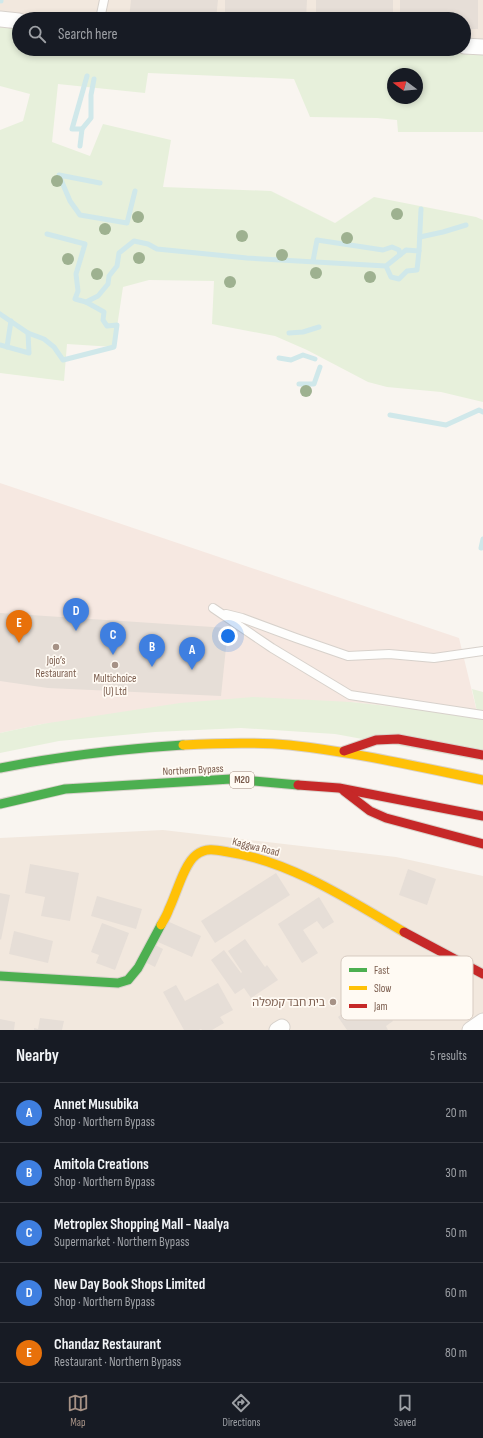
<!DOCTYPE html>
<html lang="en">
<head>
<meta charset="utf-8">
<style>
	body { margin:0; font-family:"Sofia Sans Condensed","Noto Sans Hebrew",sans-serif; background:#20242c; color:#f1f3f6 }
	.compass { position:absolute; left:387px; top:68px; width:36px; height:36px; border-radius:50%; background:#171b24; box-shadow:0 2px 6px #0003; rotate:286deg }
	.you { position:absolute; left:228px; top:636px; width:14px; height:14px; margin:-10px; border:3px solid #fff; border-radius:50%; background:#1a73e8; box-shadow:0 0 0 6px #1a73e833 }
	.badge { display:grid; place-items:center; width:26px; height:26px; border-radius:50%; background:#a69286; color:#fff; font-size:13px; font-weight:700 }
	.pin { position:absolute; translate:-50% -33px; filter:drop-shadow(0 1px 2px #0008) }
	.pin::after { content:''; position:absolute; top:21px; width:14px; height:12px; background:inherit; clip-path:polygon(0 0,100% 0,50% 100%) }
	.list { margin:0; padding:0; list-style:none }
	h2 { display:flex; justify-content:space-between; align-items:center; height:52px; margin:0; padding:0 16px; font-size:17px }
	h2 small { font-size:13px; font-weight:400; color:#9ea1a6 }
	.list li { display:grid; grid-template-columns:26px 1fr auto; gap:12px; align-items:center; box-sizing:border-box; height:60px; padding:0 16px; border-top:1px solid #363941 }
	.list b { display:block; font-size:15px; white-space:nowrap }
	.list p { margin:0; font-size:13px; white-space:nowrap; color:#9ea1a6 }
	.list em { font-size:13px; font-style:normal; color:#9ea1a6 }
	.icon { flex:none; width:22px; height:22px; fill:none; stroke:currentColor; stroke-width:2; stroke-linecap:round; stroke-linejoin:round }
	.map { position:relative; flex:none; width:483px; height:1030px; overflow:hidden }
	.search { position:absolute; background:#171b24; box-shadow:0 2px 6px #0003; left:12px; right:12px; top:12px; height:44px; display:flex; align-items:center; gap:10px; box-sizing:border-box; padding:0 14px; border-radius:22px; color:#9ea1a6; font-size:15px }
	.sheet { height:352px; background:#171b24 }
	nav { display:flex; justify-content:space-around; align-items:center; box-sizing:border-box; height:56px; border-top:1px solid #363941; background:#171b24; font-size:11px; color:#9ea1a6 }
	nav a { display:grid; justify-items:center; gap:2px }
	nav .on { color:#a69286 }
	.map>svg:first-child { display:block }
</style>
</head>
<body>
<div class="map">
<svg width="483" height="1030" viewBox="0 0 483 1030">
	<rect width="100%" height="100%" fill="#f9f5f0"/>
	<g fill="#f2e8de">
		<polygon points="0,0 483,0 483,54 175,49 464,49 464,19 19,19 0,30"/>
		<polygon points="163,830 396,857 483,876 483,1030 0,1030 0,838"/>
	</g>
	<polygon fill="#f6e8e1" points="0,483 459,638 478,716 351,702 42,724 0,733"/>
	<g fill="#e7f0db" fill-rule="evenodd">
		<path d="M 0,26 L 19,28 L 19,49 L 483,50 L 483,132 L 398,132 L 397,120 L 377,118 L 310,117 L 294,79 L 148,73 L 145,93 L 58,84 L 52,142 L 90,156 L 103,124 L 171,140 L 163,187 L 271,191 L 335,223 L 374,197 L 476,217 L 483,220 L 483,402 L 441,392 L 387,387 L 368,382 L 307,350 L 275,336 L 212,324 L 214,281 L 149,280 L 123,287 L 114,347 L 67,344 L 64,381 L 0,373 L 0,130 L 23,121 L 30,94 L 0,86 ZM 393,74 L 417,74 L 417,98 L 393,98 Z"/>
		<polygon points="472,689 483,692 483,761 335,734 241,728 155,732 59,741 0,753 0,733 42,724 180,703 253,697 351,702 478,716"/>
	</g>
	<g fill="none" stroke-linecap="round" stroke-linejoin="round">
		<g stroke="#d0e8ea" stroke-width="5">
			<polyline points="1,1 1,0"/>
			<polyline points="82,129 72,129 87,76"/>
			<polyline points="80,146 82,129 91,118 91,95 94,79"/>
			<polyline points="100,183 59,175 70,201 80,215 127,223 135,191"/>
			<polyline points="47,234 85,244 76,274 78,291 75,299 86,302"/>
			<polyline points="420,237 443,232 466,225"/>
			<polyline points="419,251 421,209"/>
			<polyline points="313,261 317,240 383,250 392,247 399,250 400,255"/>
			<polyline points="0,314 28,333 44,339 54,347 63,360 114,347 117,325 107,326 103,320 104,312 86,302 98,296 108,284 109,276 117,266 119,253 134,241 148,244 157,249 247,258 386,266 391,277 399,279 407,271 417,270 419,251 406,250 386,266"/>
			<polyline points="289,333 303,332 319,327"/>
			<polyline points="0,345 29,353 28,333"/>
			<polyline points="7,347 11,321"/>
			<polyline points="279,358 291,360 303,355 315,359"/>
			<polyline points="299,384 314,384 320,367"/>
			<polyline points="390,415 446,425 479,410 483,412"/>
			<polyline points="481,548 483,539"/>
		</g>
	</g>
	<g fill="#e6ded7">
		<polygon points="131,0 218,0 216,19 129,19"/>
		<polygon points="225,0 307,0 306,19 225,19"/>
		<rect x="316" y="0" width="77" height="19"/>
		<polygon points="400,0 478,0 478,29 464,29 464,19 400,19"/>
		<polygon points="0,613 228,628 221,696 48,688 0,681"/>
		<polygon points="30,864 79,873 70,921 41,916 45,897 25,893"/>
		<polygon points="408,869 436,879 427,905 399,895"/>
		<polygon points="276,873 290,895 215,943 201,921"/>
		<polygon points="0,893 10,895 1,940 0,939"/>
		<polygon points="97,896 142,909 136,929 91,916"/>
		<polygon points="319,897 334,922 323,929 317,921 303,930 318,953 302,963 278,924"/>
		<polygon points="167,921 201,936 192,957 158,942"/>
		<polygon points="102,923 129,933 115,970 96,963 99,955 91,952"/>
		<polygon points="14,931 53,941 48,963 9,954"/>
		<polygon points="245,939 265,967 267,965 278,980 251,998 244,988 235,994 211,960 224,950 241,973 242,972 228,951"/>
		<polygon points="153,944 163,949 155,967 145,962"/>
		<polygon points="218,983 233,1010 220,1017 224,1023 212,1030 202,1030 201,1029 199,1030 184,1030 163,992 176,985 185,1001"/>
		<polygon points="378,999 393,1021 386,1026 388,1030 347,1030 338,1017 358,1002 363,1010"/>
		<polygon points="40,1018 64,1021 62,1030 34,1030 34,1028 38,1029"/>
		<polygon points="0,1019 15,1022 14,1030 0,1030"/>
	</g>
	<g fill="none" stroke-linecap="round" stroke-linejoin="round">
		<defs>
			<g id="lane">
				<polyline points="100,19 104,0"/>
				<polyline points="213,608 272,648 350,695 483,715"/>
				<polyline points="226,614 242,618 296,638 348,656 389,654 434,658 483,651"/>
			</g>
			<g id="street">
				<polyline points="0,19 19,21"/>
				<polyline points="464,46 483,47"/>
				<polyline points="277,1030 282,1027"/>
				<polyline points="470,1030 483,1021"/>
			</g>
			<g id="fast">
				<path d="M 0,768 C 61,756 121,749 183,745"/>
				<polyline points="0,804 65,789 231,779 298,785"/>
				<polyline points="0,976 118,983 128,980 138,968 161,925"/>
			</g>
			<g id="slow">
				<path d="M 183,745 C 217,743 255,742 289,745 C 354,752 419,767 483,780"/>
				<path d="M 161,925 C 164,920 167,915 169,909 C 176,895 184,864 196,855 C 206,847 217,850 228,852 C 290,861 351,901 404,932"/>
			</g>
			<g id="jam">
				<polyline points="344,751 376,740 398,739 483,755"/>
				<polyline points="298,785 339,788 483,816"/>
				<polyline points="344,791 370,811 386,818 483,844"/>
				<polyline points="404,932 483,974"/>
			</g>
		</defs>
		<use href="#lane" stroke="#d7d1cb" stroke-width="10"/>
		<use href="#street" stroke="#d7d1cb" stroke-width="17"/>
		<use href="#fast" stroke="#d9d2cb" stroke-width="11"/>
		<use href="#slow" stroke="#d9d2cb" stroke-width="11"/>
		<use href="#jam" stroke="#d9d2cb" stroke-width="11"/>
		<use href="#lane" stroke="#fefefd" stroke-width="8"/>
		<use href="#street" stroke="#fefefd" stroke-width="15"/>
		<use href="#fast" stroke="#4caf50" stroke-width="9"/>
		<use href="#slow" stroke="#ffc107" stroke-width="9"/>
		<use href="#jam" stroke="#c62828" stroke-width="9"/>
	</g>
	<g fill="#9eb190">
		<circle cx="57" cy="181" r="6"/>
		<circle cx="397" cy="214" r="6"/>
		<circle cx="138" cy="217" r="6"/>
		<circle cx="105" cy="229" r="6"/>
		<circle cx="242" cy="236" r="6"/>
		<circle cx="347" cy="238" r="6"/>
		<circle cx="282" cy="255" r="6"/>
		<circle cx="139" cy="258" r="6"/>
		<circle cx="68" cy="259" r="6"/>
		<circle cx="316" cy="273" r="6"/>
		<circle cx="97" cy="274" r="6"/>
		<circle cx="370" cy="277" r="6"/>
		<circle cx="230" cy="282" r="6"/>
		<circle cx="306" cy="391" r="6"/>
	</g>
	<g fill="#a69286" stroke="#fffaf3" stroke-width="1.5">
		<circle cx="56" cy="647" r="4"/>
		<circle cx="115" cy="665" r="4"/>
		<circle cx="333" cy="1002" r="4"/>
	</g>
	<g text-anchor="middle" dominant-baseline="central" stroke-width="3.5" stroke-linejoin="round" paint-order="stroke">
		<rect fill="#fffaf3" stroke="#a28b7f" stroke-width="1" x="230" y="772" width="24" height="16" rx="3"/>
		<g font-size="10" font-weight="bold" fill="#7a5c4d">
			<text x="242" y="780">M20</text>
		</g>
		<g font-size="11" fill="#7a5c4d" stroke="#fffaf3">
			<text x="56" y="660">Jojo’s<tspan x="56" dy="13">Restaurant</tspan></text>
			<text x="115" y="678">Multichoice<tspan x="115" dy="13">(U) Ltd</tspan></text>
			<text x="325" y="1002" text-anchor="end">בית חבד קמפלה</text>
		</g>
		<g font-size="11" fill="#7a5c4d" stroke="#fffaf3">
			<text transform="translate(193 770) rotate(-3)">Northern Bypass</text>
			<text transform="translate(256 847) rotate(14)">Kaggwa Road</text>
		</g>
	</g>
	<rect x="341" y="956" width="132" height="64" rx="6" fill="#fffaf3" stroke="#d7cbc1" stroke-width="1"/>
	<rect x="349" y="968" width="18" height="4" fill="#4caf50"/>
	<rect x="349" y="986" width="18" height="4" fill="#ffc107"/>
	<rect x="349" y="1004" width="18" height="4" fill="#c62828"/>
	<g font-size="11" fill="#7a5c4d">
		<text x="374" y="974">Fast</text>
		<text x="374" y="992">Slow</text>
		<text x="374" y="1010">Jam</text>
	</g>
</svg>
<svg class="compass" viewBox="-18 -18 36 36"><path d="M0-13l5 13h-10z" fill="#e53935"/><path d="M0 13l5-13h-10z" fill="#9ea1a6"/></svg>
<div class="you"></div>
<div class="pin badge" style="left:192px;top:670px;background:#3f7fe0">A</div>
<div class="pin badge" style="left:152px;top:667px;background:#3f7fe0">B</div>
<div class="pin badge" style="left:113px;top:655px;background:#3f7fe0">C</div>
<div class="pin badge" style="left:76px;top:631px;background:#3f7fe0">D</div>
<div class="pin badge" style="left:19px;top:643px;background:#e8710a">E</div>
<div class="search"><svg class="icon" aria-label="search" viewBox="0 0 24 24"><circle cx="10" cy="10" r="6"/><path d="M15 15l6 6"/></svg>Search here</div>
</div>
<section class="sheet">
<h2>Nearby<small>5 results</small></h2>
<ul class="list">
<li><span class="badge" style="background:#3f7fe0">A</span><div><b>Annet Musubika</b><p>Shop · Northern Bypass</p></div><em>20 m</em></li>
<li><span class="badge" style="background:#3f7fe0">B</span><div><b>Amitola Creations</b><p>Shop · Northern Bypass</p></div><em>30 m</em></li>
<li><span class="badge" style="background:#3f7fe0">C</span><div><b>Metroplex Shopping Mall - Naalya</b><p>Supermarket · Northern Bypass</p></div><em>50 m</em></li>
<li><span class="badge" style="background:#3f7fe0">D</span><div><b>New Day Book Shops Limited</b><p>Shop · Northern Bypass</p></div><em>60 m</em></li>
<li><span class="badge" style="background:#e8710a">E</span><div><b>Chandaz Restaurant</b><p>Restaurant · Northern Bypass</p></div><em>80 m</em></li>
</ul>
</section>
<nav>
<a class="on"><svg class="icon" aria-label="map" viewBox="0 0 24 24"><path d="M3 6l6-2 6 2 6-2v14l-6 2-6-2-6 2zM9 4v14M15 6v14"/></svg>Map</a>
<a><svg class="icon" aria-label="directions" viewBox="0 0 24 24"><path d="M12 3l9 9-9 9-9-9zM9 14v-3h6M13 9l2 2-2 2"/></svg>Directions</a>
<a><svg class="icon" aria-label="saved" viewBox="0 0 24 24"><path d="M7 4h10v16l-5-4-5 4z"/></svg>Saved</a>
</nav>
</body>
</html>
